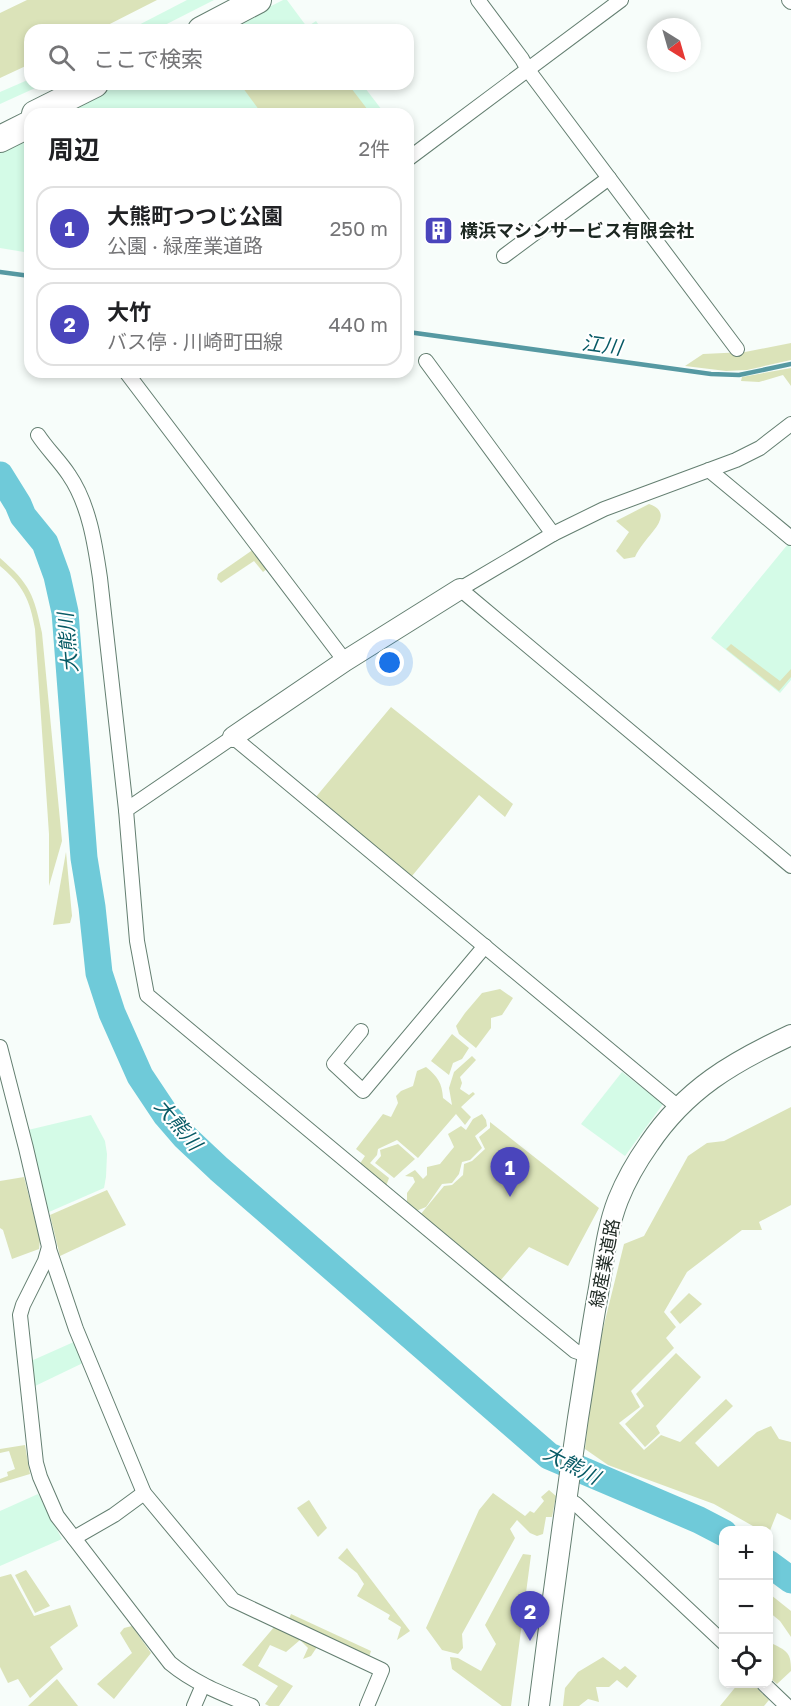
<!DOCTYPE html>
<html lang="ja">
<head>
<meta charset="utf-8">
<style>
	body { margin:0; font-family:"Golos Text","Noto Sans JP",sans-serif; background:#f2f2f2; color:#202124 }
	.controls { position:absolute; right:18px; bottom:18px; display:grid; overflow:hidden; border-radius:12px; box-shadow:0 3px 9px #0003 }
	.controls button { width:54px; height:54px; display:grid; place-items:center; padding:0; border:0; border-bottom:2px solid #e0e0e0; background:#fff; color:#202124; font:30px sans-serif }
	.compass { position:absolute; left:647px; top:18px; width:54px; height:54px; border-radius:50%; background:#fff; box-shadow:0 3px 9px #0003; rotate:143deg }
	.you { position:absolute; left:390px; top:663px; width:21px; height:21px; margin:-15px; border:4px solid #fff; border-radius:50%; background:#1a73e8; box-shadow:0 0 0 9px #1a73e833 }
	.badge { display:grid; place-items:center; width:39px; height:39px; border-radius:50%; background:#4a45bc; color:#fff; font-size:20px; font-weight:700 }
	.pin { position:absolute; translate:-50% -50px; filter:drop-shadow(0 2px 3px #0008) }
	.pin::after { content:''; position:absolute; top:32px; width:21px; height:18px; background:inherit; clip-path:polygon(0 0,100% 0,50% 100%) }
	.list { margin:0; padding:0; list-style:none }
	h2 { display:flex; justify-content:space-between; align-items:center; height:78px; margin:0; padding:0 24px; font-size:26px }
	h2 small { font-size:20px; font-weight:400; color:#757577 }
	.list li { display:grid; grid-template-columns:39px 1fr auto; gap:18px; align-items:center; box-sizing:border-box; height:84px; margin:0 12px 12px; padding:0 12px; border:2px solid #e0e0e0; border-radius:18px }
	.list b { display:block; font-size:22px; white-space:nowrap }
	.list p { margin:0; font-size:20px; white-space:nowrap; color:#757577 }
	.list em { font-size:20px; font-style:normal; color:#757577 }
	.icon { flex:none; width:33px; height:33px; fill:none; stroke:currentColor; stroke-width:2; stroke-linecap:round; stroke-linejoin:round }
	.map { position:relative; flex:none; width:791px; height:1706px; overflow:hidden }
	.search { position:absolute; background:#fff; box-shadow:0 3px 9px #0003; left:24px; top:24px; width:390px; height:66px; display:flex; align-items:center; gap:15px; box-sizing:border-box; padding:0 21px; border-radius:18px; color:#757577; font-size:22px }
	.panel { position:absolute; background:#fff; box-shadow:0 3px 9px #0003; left:24px; top:108px; width:390px; height:270px; border-radius:18px }
	.map>svg:first-child { display:block }
</style>
</head>
<body>
<div class="map">
<svg width="791" height="1706" viewBox="0 0 791 1706">
	<rect width="100%" height="100%" fill="#f7fdfa"/>
	<g fill="#d4fbe7">
		<polygon points="187,0 214,0 155,30 129,30"/>
		<polygon points="283,0 287,0 307,27 316,21 322,30 224,30"/>
		<polygon points="30,79 30,84 44,84 0,104 0,92"/>
		<polygon points="120,84 362,84 385,114 61,114"/>
		<polygon points="30,130 30,253 0,248 0,146"/>
		<polygon points="788,544 791,547 791,680 780,693 711,638"/>
		<polygon points="622,1072 663,1104 625,1156 581,1124"/>
		<polygon points="91,1115 105,1141 107,1154 106,1177 104,1188 49,1212 28,1130"/>
		<polygon points="76,1341 85,1362 33,1387 31,1361"/>
		<polygon points="38,1494 62,1539 0,1566 0,1511"/>
	</g>
	<g fill="#dbe3b9">
		<polygon points="27,0 157,0 98,30 30,30 30,64 0,78 0,13"/>
		<polygon points="240,84 348,84 371,114 262,114"/>
		<polygon points="791,343 791,360 747,370 726,371 685,366 703,354 745,352"/>
		<polygon points="791,368 791,386 783,375 759,382 741,381 742,377"/>
		<path d="M 649,504 C 675,513 651,532 643,544 C 640,548 637,552 635,557 L 624,559 L 616,551 L 629,532 L 616,521 Z"/>
		<polygon points="254,549 268,568 263,572 254,561 221,583 217,579 218,574"/>
		<path d="M 0,558 C 30,584 34,595 42,633 L 62,841 L 49,886 L 49,834 L 35,629 C 30,600 23,585 0,566 Z"/>
		<polygon points="731,644 780,681 791,669 791,677 779,691 726,649"/>
		<polygon points="391,707 513,804 505,817 479,795 412,876 315,798"/>
		<polygon points="66,852 72,916 70,923 53,925"/>
		<polygon points="500,989 513,998 502,1015 491,1018 491,1028 476,1048 459,1034 456,1026 465,1013 482,993"/>
		<polygon points="452,1034 469,1048 462,1059 453,1063 449,1075 431,1061"/>
		<path d="M 472,1056 L 476,1060 L 460,1077 L 462,1083 L 460,1089 L 469,1095 L 473,1092 L 475,1094 L 461,1107 L 471,1117 L 465,1125 L 456,1114 L 418,1158 L 397,1140 L 378,1149 L 377,1155 L 370,1163 L 389,1178 L 386,1186 L 359,1165 L 365,1156 L 356,1149 L 383,1114 L 391,1117 L 398,1103 L 396,1096 L 401,1091 L 413,1086 L 417,1071 L 426,1067 C 438,1077 442,1083 443,1098 L 452,1105 L 449,1088 L 454,1072 Z"/>
		<polygon points="791,1107 791,1205 759,1222 762,1230 742,1230 687,1272 664,1312 676,1327 666,1338 674,1348 631,1391 640,1407 619,1423 644,1450 661,1435 680,1442 726,1399 733,1406 695,1443 718,1467 757,1432 771,1426 779,1439 791,1442 791,1520 777,1513 769,1533 768,1530 760,1530 714,1504 608,1465 585,1449 594,1365 624,1244 644,1236 688,1156 707,1143 724,1141"/>
		<polygon points="482,1114 486,1120 487,1126 475,1136 482,1148 470,1160 462,1162 459,1174 452,1183 442,1184 426,1207 416,1211 407,1204 407,1193 415,1182 413,1177 405,1176 415,1170 423,1179 427,1175 427,1167 440,1164 454,1147 448,1134 461,1126 466,1130 473,1119"/>
		<polygon points="490,1122 599,1208 568,1266 529,1247 500,1281 420,1215 444,1186 452,1185 463,1175 464,1164 472,1161 485,1149 479,1137 490,1128"/>
		<polygon points="398,1144 415,1159 394,1178 375,1163 381,1156 380,1150"/>
		<polygon points="24,1177 40,1240 39,1249 12,1259 3,1230 0,1228 0,1181"/>
		<polygon points="107,1190 126,1225 60,1256 50,1215"/>
		<polygon points="689,1293 702,1304 680,1324 670,1312"/>
		<polygon points="676,1353 701,1377 656,1426 660,1433 645,1447 625,1424 644,1406 636,1394"/>
		<polygon points="25,1445 30,1474 0,1483 0,1479 8,1476 7,1472 15,1469 9,1451 0,1453 0,1449"/>
		<polygon points="549,1490 556,1496 552,1517 546,1517 543,1534 537,1536 530,1533 517,1520 510,1529 515,1538 462,1634 463,1648 458,1654 442,1650 426,1628 479,1510 493,1493 525,1516 530,1511 534,1513 544,1501 541,1497"/>
		<polygon points="309,1500 327,1528 318,1537 297,1508"/>
		<polygon points="347,1548 410,1631 397,1640 401,1627 388,1619 390,1615 357,1596 364,1584 357,1573 338,1558"/>
		<polygon points="523,1554 531,1555 511,1706 502,1706 452,1669 450,1657 458,1658 481,1671 496,1644 485,1625"/>
		<polygon points="26,1570 50,1606 35,1613 15,1575"/>
		<polygon points="11,1574 34,1616 70,1605 78,1626 50,1647 63,1669 30,1698 18,1679 8,1683 0,1667 0,1577"/>
		<polygon points="771,1595 791,1611 791,1637 780,1621 769,1612 769,1599"/>
		<polygon points="291,1614 371,1651 369,1657 289,1619"/>
		<polygon points="132,1626 151,1653 114,1699 97,1684 132,1653 120,1633 124,1628"/>
		<polygon points="275,1626 314,1643 317,1647 311,1656 303,1659 308,1648 300,1640 286,1652 270,1645 258,1666 293,1686 279,1706 269,1706 265,1704 278,1686 242,1665"/>
		<path d="M 773,1644 C 788,1651 791,1654 791,1671 L 777,1684 L 769,1677 L 769,1649 Z"/>
		<polygon points="603,1657 620,1670 625,1666 637,1676 627,1688 617,1680 609,1687 596,1687 599,1702 588,1699 579,1706 563,1706 565,1688 578,1672"/>
		<polygon points="57,1679 78,1706 28,1706 29,1705"/>
		<polygon points="738,1684 753,1684 769,1700 764,1706 720,1706"/>
	</g>
	<g fill="none" stroke-linecap="round" stroke-linejoin="round">
		<g stroke="#5699a2" stroke-width="4.5">
			<polyline points="0,272 30,276"/>
			<polyline points="408,332 711,374 739,375 791,364"/>
		</g>
		<g stroke="#6fcad9" stroke-width="27">
			<polyline points="0,475 18,504 23,516 45,543 57,576 65,612 84,858 92,907 99,973 112,1013 140,1076 166,1115 185,1137 219,1169 549,1456 699,1520 724,1533"/>
			<polyline points="768,1563 791,1580"/>
		</g>
		<defs>
			<g id="street">
				<polyline points="478,0 522,59 528,70 737,349"/>
				<polyline points="789,0 791,2"/>
				<polyline points="408,159 621,0"/>
				<polyline points="504,256 609,178"/>
				<polyline points="426,361 553,534"/>
				<polyline points="126,372 345,661"/>
				<polyline points="791,424 760,448 736,460 604,509 553,534 460,589 791,866"/>
				<path d="M 38,435 C 47,449 60,461 69,475 C 89,504 95,544 100,578 L 126,810"/>
				<polyline points="709,470 791,538"/>
				<polyline points="361,1031 334,1064 363,1091 485,946"/>
				<path d="M 0,1047 L 26,1148 L 49,1247 L 45,1261 L 23,1305 L 20,1315 L 36,1463 L 40,1477 L 57,1516 L 170,1663 C 194,1683 223,1694 252,1706"/>
				<polyline points="49,1249 76,1329 144,1493 233,1600 382,1670 367,1706"/>
				<polyline points="587,1355 575,1351 525,1310 147,995 137,941 126,810 233,737 678,1107"/>
				<polyline points="566,1498 576,1504 724,1643"/>
				<polyline points="74,1538 114,1515 144,1493"/>
				<polyline points="764,1684 787,1706"/>
				<polyline points="194,1706 203,1685"/>
			</g>
			<g id="secondary">
				<polyline points="233,737 345,661 460,589"/>
				<path d="M 539,1706 C 551,1610 564,1514 578,1418 C 585,1375 591,1331 599,1288 C 604,1258 607,1228 618,1200 C 626,1180 637,1161 649,1144 C 686,1089 733,1062 791,1035"/>
			</g>
			<g id="highway">
				<polyline points="201,30 258,0"/>
				<polyline points="35,114 95,84"/>
				<polyline points="0,139 30,124"/>
			</g>
		</defs>
		<use href="#street" stroke="#647f71" stroke-width="16"/>
		<use href="#secondary" stroke="#647f71" stroke-width="22"/>
		<use href="#highway" stroke="#647f71" stroke-width="28"/>
		<use href="#street" stroke="#fff" stroke-width="14"/>
		<use href="#secondary" stroke="#fff" stroke-width="20"/>
		<use href="#highway" stroke="#fff" stroke-width="26"/>
	</g>
	<defs>
		<symbol id="building-square" viewBox="-11 -11 22 22"><rect x="-9" y="-9" width="18" height="18" rx="4" fill="#4a45bc" stroke="#fff"/><path d="M-4-6H4V6H1V3H-1V6H-4ZM-2.5-4.3h1.7v1.8h-1.7ZM.8-4.3h1.7v1.8H.8ZM-2.5-1h1.7V.8h-1.7ZM.8-1h1.7V.8H.8Z" fill="#fff"/></symbol>
	</defs>
	<g fill-rule="evenodd">
		<use href="#building-square" x="422" y="214" width="33" height="33"/>
	</g>
	<g text-anchor="middle" dominant-baseline="central" stroke-width="4.5" stroke-linejoin="round" paint-order="stroke">
		<g font-size="18" font-weight="bold" fill="#1d2822" stroke="#fff" text-anchor="start">
			<text x="460" y="230">横浜マシンサービス有限会社</text>
		</g>
		<g font-size="18" fill="#1d2822" stroke="#fff">
			<text transform="translate(604 1263) rotate(-79)">緑産業道路</text>
		</g>
		<g font-size="20" font-style="italic" fill="#075a65" stroke="#fff">
			<text transform="translate(602 344) rotate(8)">江川</text>
			<text transform="translate(67 643) rotate(-95)">大熊川</text>
			<text transform="translate(179 1124) rotate(50)">大熊川</text>
			<text transform="translate(572 1464) rotate(27)">大熊川</text>
		</g>
	</g>
</svg>
<div class="controls">
<button>+</button>
<button>−</button>
<button><svg class="icon" aria-label="locate" viewBox="0 0 24 24"><circle cx="12" cy="12" r="6"/><path d="M12 2v4M12 18v4M2 12h4M18 12h4"/></svg></button>
</div>
<svg class="compass" viewBox="-18 -18 36 36"><path d="M0-13l5 13h-10z" fill="#e53935"/><path d="M0 13l5-13h-10z" fill="#757577"/></svg>
<div class="you"></div>
<div class="pin badge" style="left:510px;top:1197px">1</div>
<div class="pin badge" style="left:530px;top:1641px">2</div>
<div class="search"><svg class="icon" aria-label="search" viewBox="0 0 24 24"><circle cx="10" cy="10" r="6"/><path d="M15 15l6 6"/></svg>ここで検索</div>
<section class="panel">
<h2>周辺<small>2件</small></h2>
<ul class="list">
<li><span class="badge">1</span><div><b>大熊町つつじ公園</b><p>公園 · 緑産業道路</p></div><em>250 m</em></li>
<li><span class="badge">2</span><div><b>大竹</b><p>バス停 · 川崎町田線</p></div><em>440 m</em></li>
</ul>
</section>
</div>
</body>
</html>
